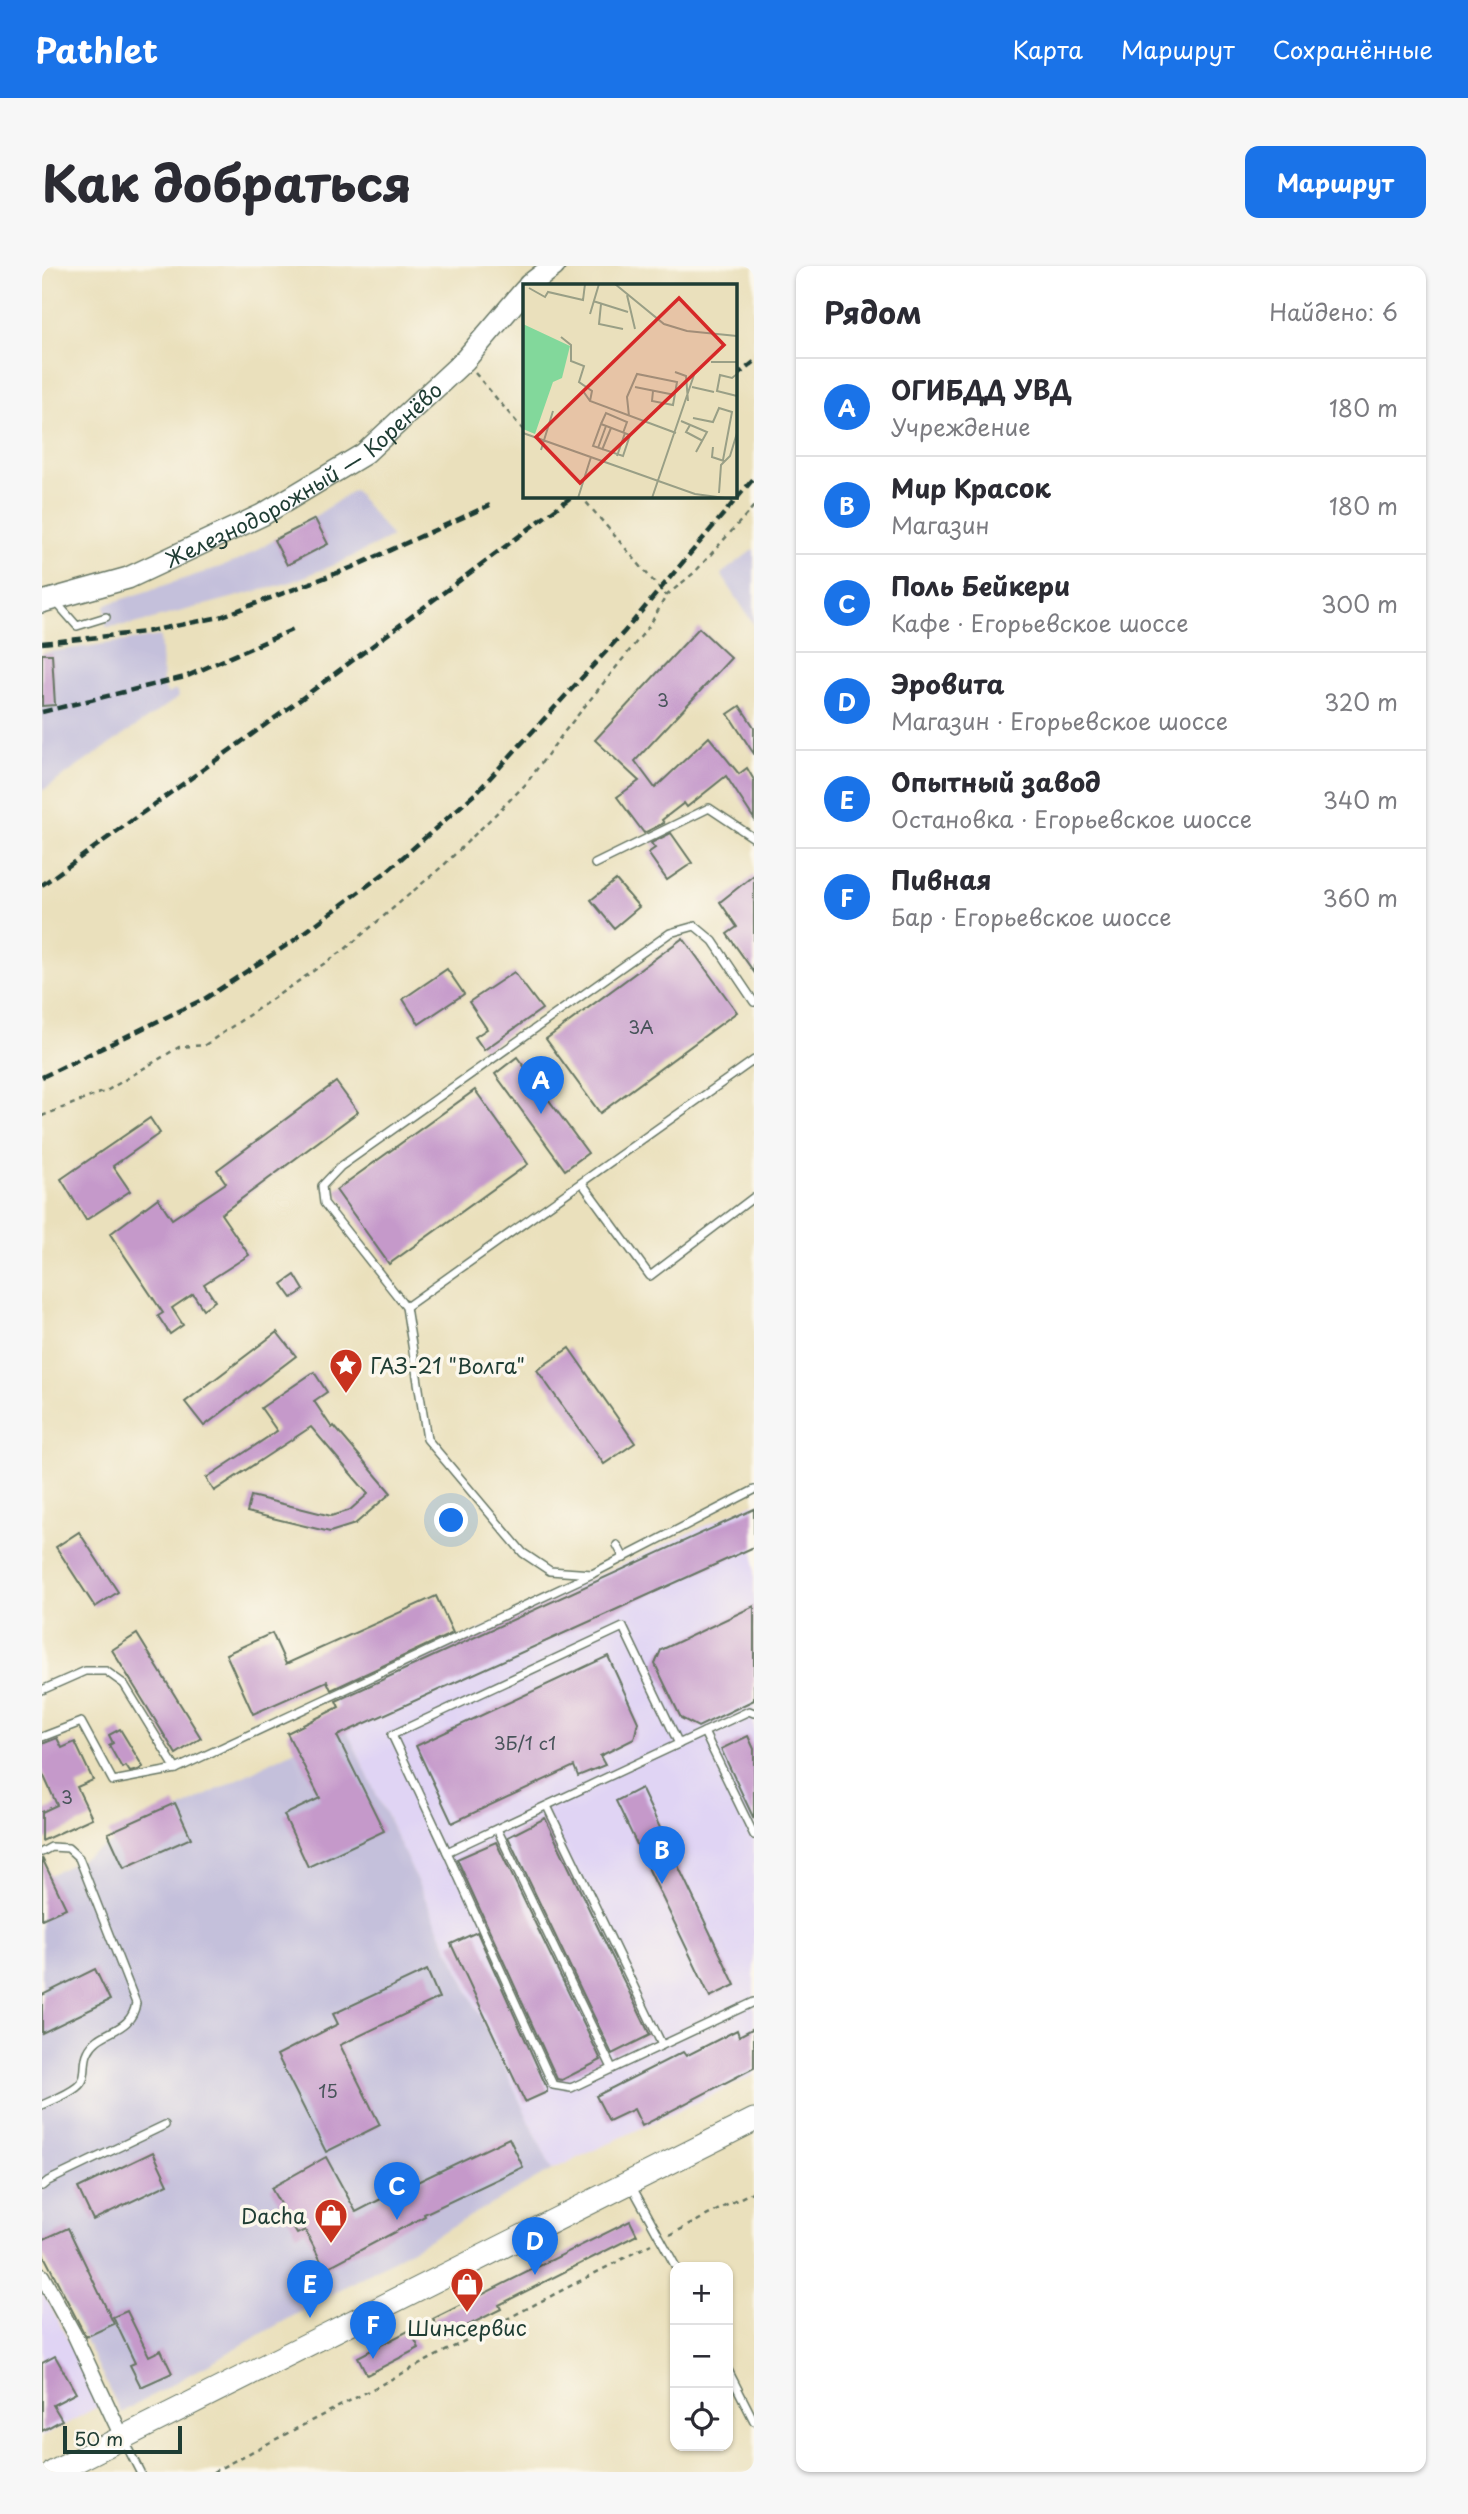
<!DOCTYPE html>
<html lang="ru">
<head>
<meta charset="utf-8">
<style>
	body { margin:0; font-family:"Playpen Sans",sans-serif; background:#f7f7f7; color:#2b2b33 }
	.controls { position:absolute; right:21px; bottom:21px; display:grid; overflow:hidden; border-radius:14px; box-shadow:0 2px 5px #0004 }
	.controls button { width:63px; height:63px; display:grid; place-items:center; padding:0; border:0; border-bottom:2px solid #e1e1e2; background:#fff; color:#2b2b33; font:35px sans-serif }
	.scale { position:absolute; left:21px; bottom:18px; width:119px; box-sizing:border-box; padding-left:7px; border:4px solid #1f3d34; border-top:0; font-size:19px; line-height:24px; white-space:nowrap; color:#1f3d34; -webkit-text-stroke:5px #fbf7ec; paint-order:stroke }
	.you { position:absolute; left:410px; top:1255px; width:24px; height:24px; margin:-18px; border:5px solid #fff; border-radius:50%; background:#1a73e8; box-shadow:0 0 0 10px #1a73e833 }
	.badge { display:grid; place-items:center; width:46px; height:46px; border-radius:50%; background:#1a73e8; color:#fff; font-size:23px; font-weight:700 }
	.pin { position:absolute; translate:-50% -58px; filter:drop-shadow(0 2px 4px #0008) }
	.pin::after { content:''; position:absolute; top:37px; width:24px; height:21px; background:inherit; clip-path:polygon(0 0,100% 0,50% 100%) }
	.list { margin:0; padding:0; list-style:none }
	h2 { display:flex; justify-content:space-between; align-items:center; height:91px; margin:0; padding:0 28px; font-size:30px }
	h2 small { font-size:23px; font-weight:400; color:#7c7c81 }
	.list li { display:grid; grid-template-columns:46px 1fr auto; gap:21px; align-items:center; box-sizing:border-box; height:98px; padding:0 28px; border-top:2px solid #e1e1e2 }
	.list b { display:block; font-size:26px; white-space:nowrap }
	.list p { margin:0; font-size:23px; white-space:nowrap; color:#7c7c81 }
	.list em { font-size:23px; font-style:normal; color:#7c7c81 }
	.icon { flex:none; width:38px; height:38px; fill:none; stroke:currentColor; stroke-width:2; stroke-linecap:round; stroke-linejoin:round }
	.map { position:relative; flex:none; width:712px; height:2206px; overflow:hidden; border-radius:14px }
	header { display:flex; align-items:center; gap:42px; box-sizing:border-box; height:98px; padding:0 35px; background:#1a73e8; color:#fff }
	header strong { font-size:33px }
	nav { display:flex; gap:38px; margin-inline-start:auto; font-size:24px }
	.intro { display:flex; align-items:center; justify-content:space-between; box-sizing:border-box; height:168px; padding:0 42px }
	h1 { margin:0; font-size:49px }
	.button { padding:18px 32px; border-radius:14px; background:#1a73e8; color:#fff; font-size:24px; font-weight:700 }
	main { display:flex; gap:42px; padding:0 42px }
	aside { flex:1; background:#fff; border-radius:14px; box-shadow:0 2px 5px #0004 }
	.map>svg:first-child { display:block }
</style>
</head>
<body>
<header>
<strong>Pathlet</strong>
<nav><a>Карта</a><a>Маршрут</a><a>Сохранённые</a></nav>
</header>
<div class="intro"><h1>Как добраться</h1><a class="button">Маршрут</a></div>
<main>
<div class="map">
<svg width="712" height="2206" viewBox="0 0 712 2206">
	<rect width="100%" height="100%" fill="#fbf7ec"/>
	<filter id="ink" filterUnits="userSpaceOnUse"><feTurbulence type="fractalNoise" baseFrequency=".0143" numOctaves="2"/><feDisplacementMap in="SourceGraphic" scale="14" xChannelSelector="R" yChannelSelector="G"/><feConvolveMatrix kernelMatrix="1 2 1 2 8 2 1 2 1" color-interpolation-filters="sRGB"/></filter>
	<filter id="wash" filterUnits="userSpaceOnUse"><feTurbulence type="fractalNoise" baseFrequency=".00686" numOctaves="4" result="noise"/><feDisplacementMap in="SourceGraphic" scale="28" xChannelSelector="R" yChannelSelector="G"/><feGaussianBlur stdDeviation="1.57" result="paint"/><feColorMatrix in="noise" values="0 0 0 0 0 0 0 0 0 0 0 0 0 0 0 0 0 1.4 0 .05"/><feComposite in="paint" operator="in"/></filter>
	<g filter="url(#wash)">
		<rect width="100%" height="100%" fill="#eae0bc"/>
		<g fill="#e0d4f4">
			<polygon points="712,1237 712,1809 510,1904 290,1433"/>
			<polygon points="0,2023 59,2139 0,2171"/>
		</g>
		<g fill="#c4c0db">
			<polygon points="312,224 350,271 299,296 249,316 92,358 64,361 63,339 196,295 275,249"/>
			<polygon points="712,283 712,359 679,308"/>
			<polygon points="118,370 121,418 125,428 134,424 137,431 0,525 0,387"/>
			<polygon points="302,1459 510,1904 79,2147 0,1986 0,1613"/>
		</g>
		<g id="blocks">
			<g fill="#c599ca">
				<polygon points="273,253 286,278 245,299 232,274"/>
				<polygon points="657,362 689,392 593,495 613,522 667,471 697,508 705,502 712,514 712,553 684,510 645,541 642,537 620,554 622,557 602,567 575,531 597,515 553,474"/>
				<polygon points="0,388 10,388 13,439 0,440"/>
				<polygon points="698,440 712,461 712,488 686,448"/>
				<polygon points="629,567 650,597 625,614 606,587 613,582 609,577"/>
				<polygon points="712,609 712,706 685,668 695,661 678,636"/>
				<polygon points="574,614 597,641 572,662 549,634"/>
				<polygon points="641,672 695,746 558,847 504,773"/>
				<polygon points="405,703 422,728 377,758 361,733"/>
				<polygon points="472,706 500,743 442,784 433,771 445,763 427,736"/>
				<polygon points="475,791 546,887 523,904 453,808"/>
				<polygon points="294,816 316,846 179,948 207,989 162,1018 173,1035 161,1043 151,1028 130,1042 141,1059 128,1068 116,1050 121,1047 68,968 116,932 130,953 184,917 175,904"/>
				<polygon points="433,824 486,898 347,998 294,924"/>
				<polygon points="108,852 118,867 71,900 88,925 44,954 19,913"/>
				<polygon points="253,1009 262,1024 250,1032 240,1018"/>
				<polygon points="235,1066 254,1090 162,1160 143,1136"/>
				<polygon points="527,1082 593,1177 562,1198 495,1104"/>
				<polygon points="272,1106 285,1126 272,1135 290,1162 292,1160 349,1227 313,1258 288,1266 205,1246 209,1230 289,1250 308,1244 326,1228 269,1161 172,1225 164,1212 235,1165 219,1142"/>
				<polygon points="712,1243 712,1281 295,1470 342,1565 266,1601 242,1549 278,1532 245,1467 297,1441 294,1435"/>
				<polygon points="37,1266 76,1326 53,1341 14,1281"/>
				<polygon points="394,1330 411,1367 289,1424 285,1415 211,1448 184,1388 230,1367 244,1398"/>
				<polygon points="712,1340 712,1434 656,1461 639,1452 613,1398 619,1384"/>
				<polygon points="95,1368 159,1472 134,1488 70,1384"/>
				<polygon points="566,1390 596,1456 592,1473 558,1490 563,1499 536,1510 532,1500 410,1557 374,1480"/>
				<polygon points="78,1463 101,1501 96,1504 88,1506 84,1500 80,1502 67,1479 71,1477 67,1469"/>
				<polygon points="706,1470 712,1483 712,1553 679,1483"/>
				<polygon points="15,1472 20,1482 33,1476 51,1514 35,1521 50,1552 0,1575 0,1546 15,1539 0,1506 0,1478"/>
				<polygon points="599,1522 693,1719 668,1731 574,1535"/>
				<polygon points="133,1537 149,1572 82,1602 66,1567"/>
				<polygon points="503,1552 608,1769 570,1788 466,1571"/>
				<polygon points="454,1576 559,1794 520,1814 515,1813 415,1593"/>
				<polygon points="0,1592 24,1642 0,1653"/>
				<polygon points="435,1666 505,1822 505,1826 483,1836 409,1678"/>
				<polygon points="53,1703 68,1734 0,1767 0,1729"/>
				<polygon points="385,1704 397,1732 298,1779 338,1859 284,1886 235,1789 296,1758 291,1748"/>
				<polygon points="712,1762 712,1802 600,1860 592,1843 567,1855 554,1830 641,1786 644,1790 695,1764 697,1770"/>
				<polygon points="467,1872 481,1901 382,1948 383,1950 283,2003 263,1964 255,1968 229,1922 284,1891 314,1946 366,1919 367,1920"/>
				<polygon points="111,1886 126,1918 51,1954 36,1922"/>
				<polygon points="588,1955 595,1969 457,2039 459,2043 401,2072 391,2053"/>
				<polygon points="26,1962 72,2058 44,2071 0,1986 0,1974"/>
				<polygon points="85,2045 107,2090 119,2084 130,2107 99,2121 88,2099 93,2097 71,2051"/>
				<polygon points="368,2064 377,2082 325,2109 316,2091"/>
				<polygon points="13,2090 34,2127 11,2139 20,2154 0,2165 0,2097"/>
			</g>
		</g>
	</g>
	<g filter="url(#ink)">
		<use href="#blocks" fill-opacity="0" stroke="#667664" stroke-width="2"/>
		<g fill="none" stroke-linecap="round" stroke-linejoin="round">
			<defs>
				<g id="lane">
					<polyline points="14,336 35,360 64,351"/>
					<polyline points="553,598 667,542 712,572"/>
					<polyline points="540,917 608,1010 712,931"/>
					<polyline points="364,1041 712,794"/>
					<polyline points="575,1279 582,1292"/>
					<polyline points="550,1308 508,1305 481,1287 385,1173 364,1041 282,937 280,920 298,901 628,667 653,660 671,675 712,736"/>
					<polyline points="0,1424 43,1405 64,1405 82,1418 134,1503"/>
					<polyline points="712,1447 707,1445 405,1586 511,1819 529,1822 712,1736"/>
					<polyline points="662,1466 712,1569"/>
					<polyline points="0,1471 39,1456 71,1515 134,1503 550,1308 712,1224"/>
					<polyline points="505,1540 620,1779"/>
					<polyline points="455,1563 570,1802"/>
					<path d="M 0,1586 L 9,1581 L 26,1582 L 37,1592 L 94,1737 C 89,1769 57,1762 46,1786 C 40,1798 47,1812 35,1821 C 25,1829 11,1834 0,1839"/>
					<polyline points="405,1586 350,1469 581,1361 637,1478"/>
					<polyline points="589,1919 634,2001"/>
					<polyline points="0,1920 6,1915 123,1859"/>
					<polyline points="686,2104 712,2155"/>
					<polyline points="81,2173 98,2206"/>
				</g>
				<polyline id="street" points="0,2010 33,2070 81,2173"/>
				<g id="secondary">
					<polyline points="487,19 512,0"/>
					<path id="s1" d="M 0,336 L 86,312 L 220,249 L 322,188 L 423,94 L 483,24"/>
				</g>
				<polyline id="primary" points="12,2206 712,1854"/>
			</defs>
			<use href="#lane" stroke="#667664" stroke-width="10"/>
			<use href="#street" stroke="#667664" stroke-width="17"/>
			<use href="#secondary" stroke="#667664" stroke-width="24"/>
			<use href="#primary" stroke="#667664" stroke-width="25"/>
			<g stroke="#667664" stroke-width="2.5" stroke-dasharray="5 5" stroke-linecap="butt">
				<polyline points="433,107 483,166"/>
				<polyline points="538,229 624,330"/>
				<polyline points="0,850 66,824 137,781 163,779 302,684 403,598 483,519 523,465 608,359 624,330 653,306 712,240"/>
				<polyline points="628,1969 712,1925"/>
				<polyline points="171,2206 609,1978"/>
			</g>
			<use href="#lane" stroke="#fff" stroke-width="7"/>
			<use href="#street" stroke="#fff" stroke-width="14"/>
			<use href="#secondary" stroke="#fff" stroke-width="21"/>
			<use href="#primary" stroke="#fff" stroke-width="23"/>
			<g stroke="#1f3d34" stroke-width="4.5" stroke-dasharray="10 5" stroke-linecap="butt">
				<polyline points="693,111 712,96"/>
				<polyline points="0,377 103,366 178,351 311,301 448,239"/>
				<polyline points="0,446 143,411 252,363"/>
				<polyline points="0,619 255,436 532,229"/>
				<polyline points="0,811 164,732 251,675 344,606 435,526 582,366 712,212"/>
			</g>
		</g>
	</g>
	<defs>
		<symbol id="sight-pin" viewBox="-11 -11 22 30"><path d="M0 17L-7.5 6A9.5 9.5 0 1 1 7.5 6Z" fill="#c8321e" stroke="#fbf7ec"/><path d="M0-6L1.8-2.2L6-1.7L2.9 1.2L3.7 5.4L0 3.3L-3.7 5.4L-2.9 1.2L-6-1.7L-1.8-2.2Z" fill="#fff"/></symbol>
		<symbol id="shop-pin" viewBox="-11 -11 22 30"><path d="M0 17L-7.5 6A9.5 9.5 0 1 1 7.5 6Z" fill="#c8321e" stroke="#fbf7ec"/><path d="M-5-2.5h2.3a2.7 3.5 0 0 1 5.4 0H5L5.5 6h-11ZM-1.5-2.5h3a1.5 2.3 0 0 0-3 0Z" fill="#fff"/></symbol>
	</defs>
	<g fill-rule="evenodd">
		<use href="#sight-pin" x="285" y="1080" width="38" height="52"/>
		<use href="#shop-pin" x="270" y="1930" width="38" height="52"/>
		<use href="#shop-pin" x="406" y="1999" width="38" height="52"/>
	</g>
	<g text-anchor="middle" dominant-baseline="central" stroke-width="7" stroke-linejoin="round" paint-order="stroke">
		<g font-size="18" fill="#48545a">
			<text x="621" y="433">3</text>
			<text x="599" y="760">3А</text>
			<text x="483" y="1476">3Б/1 с1</text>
			<text x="25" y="1530">3</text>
			<text x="286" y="1824">15</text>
		</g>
		<g font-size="21" fill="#1f3d34" stroke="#fbf7ec">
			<text stroke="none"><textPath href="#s1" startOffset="294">Железнодорожный — Коренёво</textPath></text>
		</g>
		<g font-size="21" fill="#1f3d34" stroke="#fbf7ec" text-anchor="start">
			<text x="328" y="1099">ГАЗ-21 "Волга"</text>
			<text x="264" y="1949" text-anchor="end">Dacha</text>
			<text x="425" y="2061" text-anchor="middle">Шинсервис</text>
		</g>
	</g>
	<g transform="translate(481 18)">
		<rect width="214" height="214" fill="#eae0bc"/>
		<path d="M 0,40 L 47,62 L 39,94 L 30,98 L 12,150 L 0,145 Z" fill="#82d89b"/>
		<path fill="none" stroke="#999f86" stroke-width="2" d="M 92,0 L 141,40 L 164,47 L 214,52M 6,4 L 22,13 L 25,8 L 60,16 L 62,0M 104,11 L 112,45M 70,17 L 105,28M 78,20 L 76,40 L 100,45M 67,30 L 76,0M 38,53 L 48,61 L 48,77 L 61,82 L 56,98 L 69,107 L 67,117M 188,78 L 214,78M 152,88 L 163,92 L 165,117M 214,90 L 209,94 L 197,91 L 194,107 L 214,112M 112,103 L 152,111M 169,103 L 191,108M 60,107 L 67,117 L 153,149M 106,132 L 104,113 L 114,90 L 154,98 L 150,121 L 129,117 L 130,107M 170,134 L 190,138 L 196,124 L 209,128 L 200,176M 158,137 L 184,148 L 173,168M 78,140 L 107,151 L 100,172 L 70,162 ZM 78,140 L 83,129 L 104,138 L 100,149M 167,141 L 163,148 L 180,157M 0,149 L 172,210 L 202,214M 190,163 L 189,173 L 201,177M 75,164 L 83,142M 18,166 L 30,127M 79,166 L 88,144M 94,172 L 102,149M 196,209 L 198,181 L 207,172 L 214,149M 55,214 L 68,173M 129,214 L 171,91"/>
		<path fill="#d62828" fill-opacity="0.15" stroke="#d62828" stroke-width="3.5" d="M 156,14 L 201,61 L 57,199 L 13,153 Z"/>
		<rect width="214" height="214" fill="none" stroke="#1f3d34" stroke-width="3.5"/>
	</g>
</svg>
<div class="controls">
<button>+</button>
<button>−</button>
<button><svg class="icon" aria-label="locate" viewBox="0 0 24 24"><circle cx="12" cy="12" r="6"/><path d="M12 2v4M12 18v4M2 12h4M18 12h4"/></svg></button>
</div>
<div class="scale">50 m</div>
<div class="you"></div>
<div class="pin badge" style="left:499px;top:848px">A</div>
<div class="pin badge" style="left:620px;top:1618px">B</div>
<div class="pin badge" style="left:355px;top:1954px">C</div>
<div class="pin badge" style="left:493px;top:2009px">D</div>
<div class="pin badge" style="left:268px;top:2052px">E</div>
<div class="pin badge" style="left:331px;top:2093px">F</div>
</div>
<aside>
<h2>Рядом<small>Найдено: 6</small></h2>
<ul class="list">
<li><span class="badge">A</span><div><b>ОГИБДД УВД</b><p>Учреждение</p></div><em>180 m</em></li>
<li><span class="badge">B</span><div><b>Мир Красок</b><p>Магазин</p></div><em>180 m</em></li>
<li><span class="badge">C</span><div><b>Поль Бейкери</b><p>Кафе · Егорьевское шоссе</p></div><em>300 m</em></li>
<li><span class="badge">D</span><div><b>Эровита</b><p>Магазин · Егорьевское шоссе</p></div><em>320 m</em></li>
<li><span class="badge">E</span><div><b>Опытный завод</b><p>Остановка · Егорьевское шоссе</p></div><em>340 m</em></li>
<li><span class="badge">F</span><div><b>Пивная</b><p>Бар · Егорьевское шоссе</p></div><em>360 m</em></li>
</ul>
</aside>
</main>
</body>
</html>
